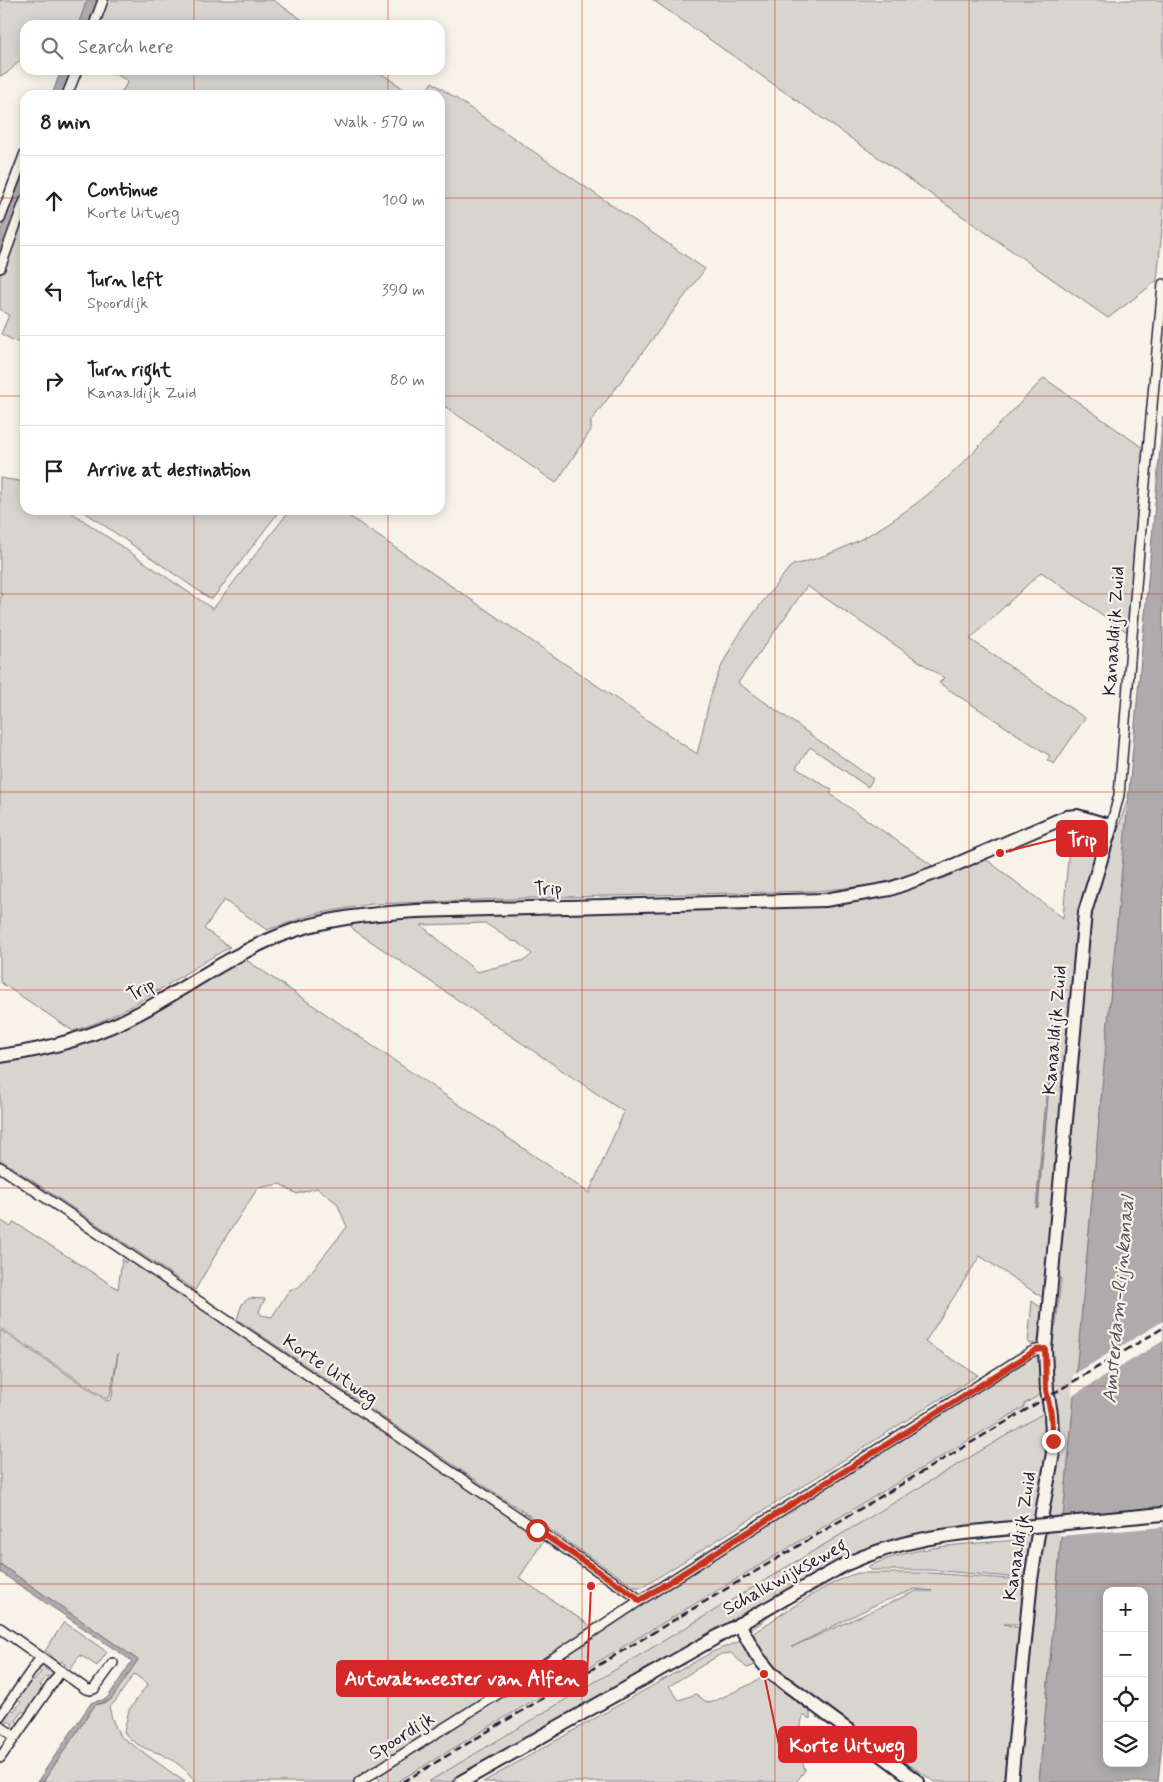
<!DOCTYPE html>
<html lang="en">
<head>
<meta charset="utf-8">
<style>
	body { margin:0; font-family:Mynerve,sans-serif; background:#f6f6f6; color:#202124 }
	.controls { position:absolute; right:15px; bottom:15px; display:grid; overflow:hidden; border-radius:10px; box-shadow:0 2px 12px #0003 }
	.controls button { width:45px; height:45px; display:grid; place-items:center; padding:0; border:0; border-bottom:1px solid #e0e0e0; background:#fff; color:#202124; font:25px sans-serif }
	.stop { position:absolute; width:15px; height:15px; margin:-11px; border:4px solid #c8321e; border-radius:50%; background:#fff }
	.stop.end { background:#c8321e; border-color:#fff; box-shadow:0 1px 5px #0008 }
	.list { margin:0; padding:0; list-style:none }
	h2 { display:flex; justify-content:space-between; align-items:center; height:65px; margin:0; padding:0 20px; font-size:21px }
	h2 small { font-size:16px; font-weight:400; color:#757577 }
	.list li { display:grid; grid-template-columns:32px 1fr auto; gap:15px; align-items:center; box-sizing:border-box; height:90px; padding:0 20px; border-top:1px solid #e0e0e0 }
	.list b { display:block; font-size:19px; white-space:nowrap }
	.list p { margin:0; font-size:16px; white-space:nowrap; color:#757577 }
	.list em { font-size:16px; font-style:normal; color:#757577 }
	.icon { flex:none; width:28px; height:28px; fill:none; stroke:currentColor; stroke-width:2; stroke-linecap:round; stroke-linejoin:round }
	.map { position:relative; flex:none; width:1163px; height:1782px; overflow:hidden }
	.search { position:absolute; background:#fff; box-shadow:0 2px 12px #0003; left:20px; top:20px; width:425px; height:55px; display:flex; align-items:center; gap:12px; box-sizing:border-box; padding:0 18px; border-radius:15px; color:#757577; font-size:19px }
	.panel { position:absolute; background:#fff; box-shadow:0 2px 12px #0003; left:20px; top:90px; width:425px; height:425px; border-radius:15px }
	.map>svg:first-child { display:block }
</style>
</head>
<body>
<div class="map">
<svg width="1163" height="1782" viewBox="0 0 1163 1782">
	<rect width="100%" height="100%" fill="#f7f3e8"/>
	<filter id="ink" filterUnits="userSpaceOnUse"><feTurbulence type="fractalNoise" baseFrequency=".02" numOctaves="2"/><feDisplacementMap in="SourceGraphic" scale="10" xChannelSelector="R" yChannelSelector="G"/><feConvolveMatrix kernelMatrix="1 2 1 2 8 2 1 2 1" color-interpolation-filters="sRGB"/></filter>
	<g filter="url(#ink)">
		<polygon fill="#e7e3db" points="1163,1321 1163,1341 1011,1434 428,1782 397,1782 1024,1407 1024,1404"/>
		<g fill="#d8d5cf" stroke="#7d7c85" fill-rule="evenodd">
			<polygon points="0,0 87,0 78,25 25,25 25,56 6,74 0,76"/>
			<polygon points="107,0 273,0 310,25 97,25"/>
			<polygon points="653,0 1163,0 1163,219 1157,281 1108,318"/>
			<polygon points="109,70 376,70 413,95 120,95 128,81"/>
			<polygon points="432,82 705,269 591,421 591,430 556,483 440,403 440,95 424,95"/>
			<polygon points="25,212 25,346 1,334 9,315 0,309 0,277"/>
			<path d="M 1044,378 L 1143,448 L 1127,632 L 1041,572 L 970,639 L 1085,718 L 1054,764 L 1047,760 L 1050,756 L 939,683 L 944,678 L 807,586 L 738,683 L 873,779 L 868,787 L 810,747 L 796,768 L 832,790 L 830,794 L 933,866 L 907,876 L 873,885 L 817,891 L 565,897 L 371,904 L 315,914 L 267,930 L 224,900 L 204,929 L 230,947 C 178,975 131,1014 73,1031 L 0,982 L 0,598 L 2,594 L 0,593 L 0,478 L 25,482 L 25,510 L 68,510 L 213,609 L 290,510 L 340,510 L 697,754 C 704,729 707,702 717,677 C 733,636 763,602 789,568 L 793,565 C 850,552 901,518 945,480 C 962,465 978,447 993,431 C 1010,413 1027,396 1044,378 Z"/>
			<polygon points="82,510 280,510 213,598 209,598"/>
			<polygon points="1129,795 1039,1782 1015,1782 1040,1546 1052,1492 1051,1329 1056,1325 1061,1278 1056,1272 1059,1232 1065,1211 1091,921 1093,907"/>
			<path d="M 1075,822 C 1117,825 1087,877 1082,900 C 1080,913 1079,926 1077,939 L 1054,1188 L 1046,1300 L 980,1256 L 925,1342 L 978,1375 L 643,1587 L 635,1587 L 237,1319 L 242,1304 L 249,1298 L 265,1299 L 259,1311 L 261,1315 L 272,1317 L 289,1290 L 299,1287 L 347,1227 L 337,1203 L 317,1188 L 297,1194 L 280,1184 L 258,1188 L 227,1235 L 195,1290 L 0,1159 L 0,1059 L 73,1045 L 242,957 L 589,1193 L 624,1112 L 354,930 L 348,922 L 369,918 L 816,904 L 983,857 L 1063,918 L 1071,823 ZM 485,923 L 512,941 L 518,942 L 532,954 L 525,960 L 477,972 L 421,925 Z"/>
			<path d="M 0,1220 L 11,1227 L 14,1222 L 118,1289 L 122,1260 L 123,1259 L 125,1263 L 129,1257 L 132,1257 L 285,1365 L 544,1540 L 519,1578 L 594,1628 L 539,1665 L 387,1762 L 384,1761 L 368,1771 L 367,1774 L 355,1782 L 195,1782 C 188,1770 174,1760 161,1754 C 147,1749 133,1745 124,1732 L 129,1710 L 148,1684 L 134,1674 L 114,1703 L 109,1707 L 112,1719 L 120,1736 L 185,1782 L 43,1782 L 95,1705 L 108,1702 L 138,1660 L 0,1564 L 0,1330 L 107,1401 L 110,1400 L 112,1397 L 118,1353 L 110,1396 L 107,1399 L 0,1328 Z"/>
			<polygon points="1032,1301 1045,1310 1043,1339 1035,1346 1034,1344 1028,1343"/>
			<polygon points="1037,1354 1041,1356 1043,1393 1024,1404 1024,1407 397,1782 380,1782 377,1774 1025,1358"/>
			<path d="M 1047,1411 L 1047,1456 L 1028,1575 L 1021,1578 L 932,1570 L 871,1570 L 869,1568 L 869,1566 C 916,1545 968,1544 1018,1540 L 1023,1524 L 918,1534 L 873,1546 L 453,1782 L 428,1782 Z"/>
			<polygon points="1012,1533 1012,1536 936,1543 890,1554 847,1571 778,1610 750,1631 749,1629 753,1622 846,1569 920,1543"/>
			<path d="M 858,1573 L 931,1573 L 1021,1580 L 1026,1583 L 1022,1621 L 1019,1624 L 1004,1624 L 1019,1628 L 1021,1632 L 1015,1674 L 1004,1782 L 935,1782 L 812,1700 L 771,1668 L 751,1637 L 752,1634 C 777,1617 800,1601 826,1587 C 837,1581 846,1576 858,1573 ZM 915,1589 L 932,1591 L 916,1591 L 792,1647 L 877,1604 Z"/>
			<polygon points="64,1622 107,1652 97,1666 80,1655 69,1671 63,1667 65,1664 61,1661 59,1665 51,1659 52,1656 45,1651"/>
			<path d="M 743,1640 L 756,1663 L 753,1666 L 747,1668 L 731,1653 L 721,1654 L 669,1686 L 679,1700 L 696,1694 L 705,1701 L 710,1703 L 751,1684 L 763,1676 L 810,1712 L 810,1719 L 803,1715 C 798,1735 798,1751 805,1770 L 796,1782 L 483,1782 L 712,1652 Z"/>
			<polygon points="41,1663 48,1664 45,1669 49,1671 52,1667 55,1674 52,1679 47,1676 40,1685 45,1689 28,1715 22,1711 16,1721 21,1725 15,1731 10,1728 13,1724 8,1721 5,1726 2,1718 9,1708 14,1711 21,1702 16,1698 30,1678 34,1681 41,1672 36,1668"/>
		</g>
		<g fill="#aeabad" stroke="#76747f" fill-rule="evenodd">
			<polygon points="87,0 97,0 88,25 78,25"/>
			<polygon points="61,70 71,70 62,95 52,95"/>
			<polygon points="25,169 25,190 0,255 0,232"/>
			<path d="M 1163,416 L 1163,1731 L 1158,1782 L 1039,1782 ZM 1107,1591 L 1144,1591 L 1144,1763 L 1107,1763 Z"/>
			<polygon points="1052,1055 1038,1207 1036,1208 1050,1056"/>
			<path d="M 0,1564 L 138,1660 L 111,1700 L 95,1705 L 43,1782 L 37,1782 L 91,1703 C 97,1700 104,1701 108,1697 L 132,1661 L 0,1572 Z"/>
		</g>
		<g fill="#f7f3e8">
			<polygon points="1163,1321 1163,1341 1072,1396 1073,1375"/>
			<polygon points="1163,1507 1163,1527 1059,1536 1061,1516"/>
		</g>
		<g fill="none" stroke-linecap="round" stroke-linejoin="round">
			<defs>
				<g id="street">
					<polyline points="94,25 103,0"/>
					<polyline points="67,95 77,70"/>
					<polyline points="0,219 25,153"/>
					<polyline points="0,268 25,200"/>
					<polyline points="1111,826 1119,795 1139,550 1163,284"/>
					<polyline points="0,1167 635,1596 639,1601"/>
					<polyline points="0,1628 86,1689 90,1690 94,1689 113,1663"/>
					<polyline points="0,1716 41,1657"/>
					<polyline points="0,1726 15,1737 61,1671"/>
					<polyline points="0,1758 15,1737"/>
					<polyline points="359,1782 534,1671 639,1601 1029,1353 1036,1350 1045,1349"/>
				</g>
				<g id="secondary">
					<path d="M 0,1056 C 50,1049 97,1036 141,1012 C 188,987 232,954 281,935 C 324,918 370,914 416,911 L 825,900 L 890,889 L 943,870 L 1066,817 L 1077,816 L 1111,826 L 1085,912 L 1045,1349 L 1047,1390 L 1051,1414 L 1053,1453 L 1037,1540 L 1031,1580 L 1011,1782"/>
					<polyline points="739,1624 757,1656 771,1673 918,1782"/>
					<path d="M 461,1782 L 844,1565 C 902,1538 950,1534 1012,1528"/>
				</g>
			</defs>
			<use href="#street" stroke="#22223b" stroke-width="12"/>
			<use href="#secondary" stroke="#22223b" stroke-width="16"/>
			<use href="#street" stroke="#f7f3e8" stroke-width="9"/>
			<use href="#secondary" stroke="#f7f3e8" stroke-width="12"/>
			<polyline stroke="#22223b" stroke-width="2.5" stroke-dasharray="8 4" stroke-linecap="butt" points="403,1782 1163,1328"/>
			<defs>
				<polyline id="secondary-bridge" points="1012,1528 1163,1514"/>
			</defs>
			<use href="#secondary-bridge" stroke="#22223b" stroke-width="16" stroke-linecap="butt"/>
			<use href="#secondary-bridge" stroke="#f7f3e8" stroke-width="12"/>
		</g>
	</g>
	<g fill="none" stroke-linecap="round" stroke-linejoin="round" filter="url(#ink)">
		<polyline stroke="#c8321e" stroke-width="6" points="537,1530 635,1596 639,1601 1036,1350 1045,1349 1046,1390 1051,1414 1053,1441"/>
	</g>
	<path fill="none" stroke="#c8321e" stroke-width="1" stroke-opacity="0.55" d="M 194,0 L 194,25M 388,0 L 388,25M 582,0 L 582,1782M 775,0 L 775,1782M 969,0 L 969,1782M 194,70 L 194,95M 388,70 L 388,95M 0,198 L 25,198M 440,198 L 1163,198M 0,396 L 25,396M 440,396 L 1163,396M 194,510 L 194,1782M 388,510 L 388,1782M 0,594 L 1163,594M 0,792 L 1163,792M 0,990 L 1163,990M 0,1188 L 1163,1188M 0,1386 L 1163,1386M 0,1584 L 1163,1584"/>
	<g text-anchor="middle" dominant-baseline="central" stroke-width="4.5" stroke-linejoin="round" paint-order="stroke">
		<g font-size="19" fill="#22223b" stroke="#f7f3e8">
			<text transform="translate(1114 631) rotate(-86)">Kanaaldijk Zuid</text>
			<text transform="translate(548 889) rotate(-2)">Trip</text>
			<text transform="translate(141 990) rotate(-29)">Trip</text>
			<text transform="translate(1055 1030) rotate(-85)">Kanaaldijk Zuid</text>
			<text transform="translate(330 1370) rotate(34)">Korte Uitweg</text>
			<text transform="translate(1020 1536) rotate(-81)">Kanaaldijk Zuid</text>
			<text transform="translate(785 1577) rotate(-29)">Schalkwijkseweg</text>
			<text transform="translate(402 1736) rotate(-32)">Spoordijk</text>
		</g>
		<g font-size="20" font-style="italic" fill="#535263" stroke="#f7f3e8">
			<text transform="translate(1119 1300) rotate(-85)">Amsterdam-Rijnkanaal</text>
		</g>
	</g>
	<path fill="none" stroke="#d62828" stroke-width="2" d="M1000 853L1057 839M591 1586L587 1678M764 1674L779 1745"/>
	<g fill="#d62828" stroke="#f7f3e8" stroke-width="2">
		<circle cx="1000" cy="853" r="5"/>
		<circle cx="591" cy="1586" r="5"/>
		<circle cx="764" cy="1674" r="5"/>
	</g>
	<g fill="#d62828" stroke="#d62828" stroke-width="2">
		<rect x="1057" y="821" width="50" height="35" rx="5"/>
		<rect x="337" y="1661" width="250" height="35" rx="5"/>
		<rect x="779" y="1727" width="137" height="35" rx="5"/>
	</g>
	<g font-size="20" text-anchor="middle" font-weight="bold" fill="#fff">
		<text x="1082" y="846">Trip</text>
		<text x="462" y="1685">Autovakmeester van Alfen</text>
		<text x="847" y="1752">Korte Uitweg</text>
	</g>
</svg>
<div class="controls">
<button>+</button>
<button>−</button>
<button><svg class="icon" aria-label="locate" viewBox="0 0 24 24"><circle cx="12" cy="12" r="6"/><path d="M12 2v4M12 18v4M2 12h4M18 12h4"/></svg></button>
<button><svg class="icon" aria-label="layers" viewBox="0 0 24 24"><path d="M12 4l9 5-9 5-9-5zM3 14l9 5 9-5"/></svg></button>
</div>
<div class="stop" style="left:537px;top:1530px"></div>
<div class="stop end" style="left:1053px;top:1441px"></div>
<div class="search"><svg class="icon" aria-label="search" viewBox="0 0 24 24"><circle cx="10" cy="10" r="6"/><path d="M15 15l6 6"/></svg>Search here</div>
<section class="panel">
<h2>8 min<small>Walk · 570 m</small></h2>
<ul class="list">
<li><svg class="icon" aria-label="ahead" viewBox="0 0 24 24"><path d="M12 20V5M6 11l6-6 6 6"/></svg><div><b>Continue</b><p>Korte Uitweg</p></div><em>100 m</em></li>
<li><svg class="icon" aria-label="left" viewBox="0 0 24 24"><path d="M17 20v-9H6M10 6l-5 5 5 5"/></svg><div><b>Turn left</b><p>Spoordijk</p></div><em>390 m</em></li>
<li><svg class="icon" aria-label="right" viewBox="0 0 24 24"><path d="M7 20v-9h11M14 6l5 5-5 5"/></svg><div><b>Turn right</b><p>Kanaaldijk Zuid</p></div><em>80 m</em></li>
<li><svg class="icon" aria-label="arrive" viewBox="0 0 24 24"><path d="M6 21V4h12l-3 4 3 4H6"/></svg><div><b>Arrive at destination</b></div></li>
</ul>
</section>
</div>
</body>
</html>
